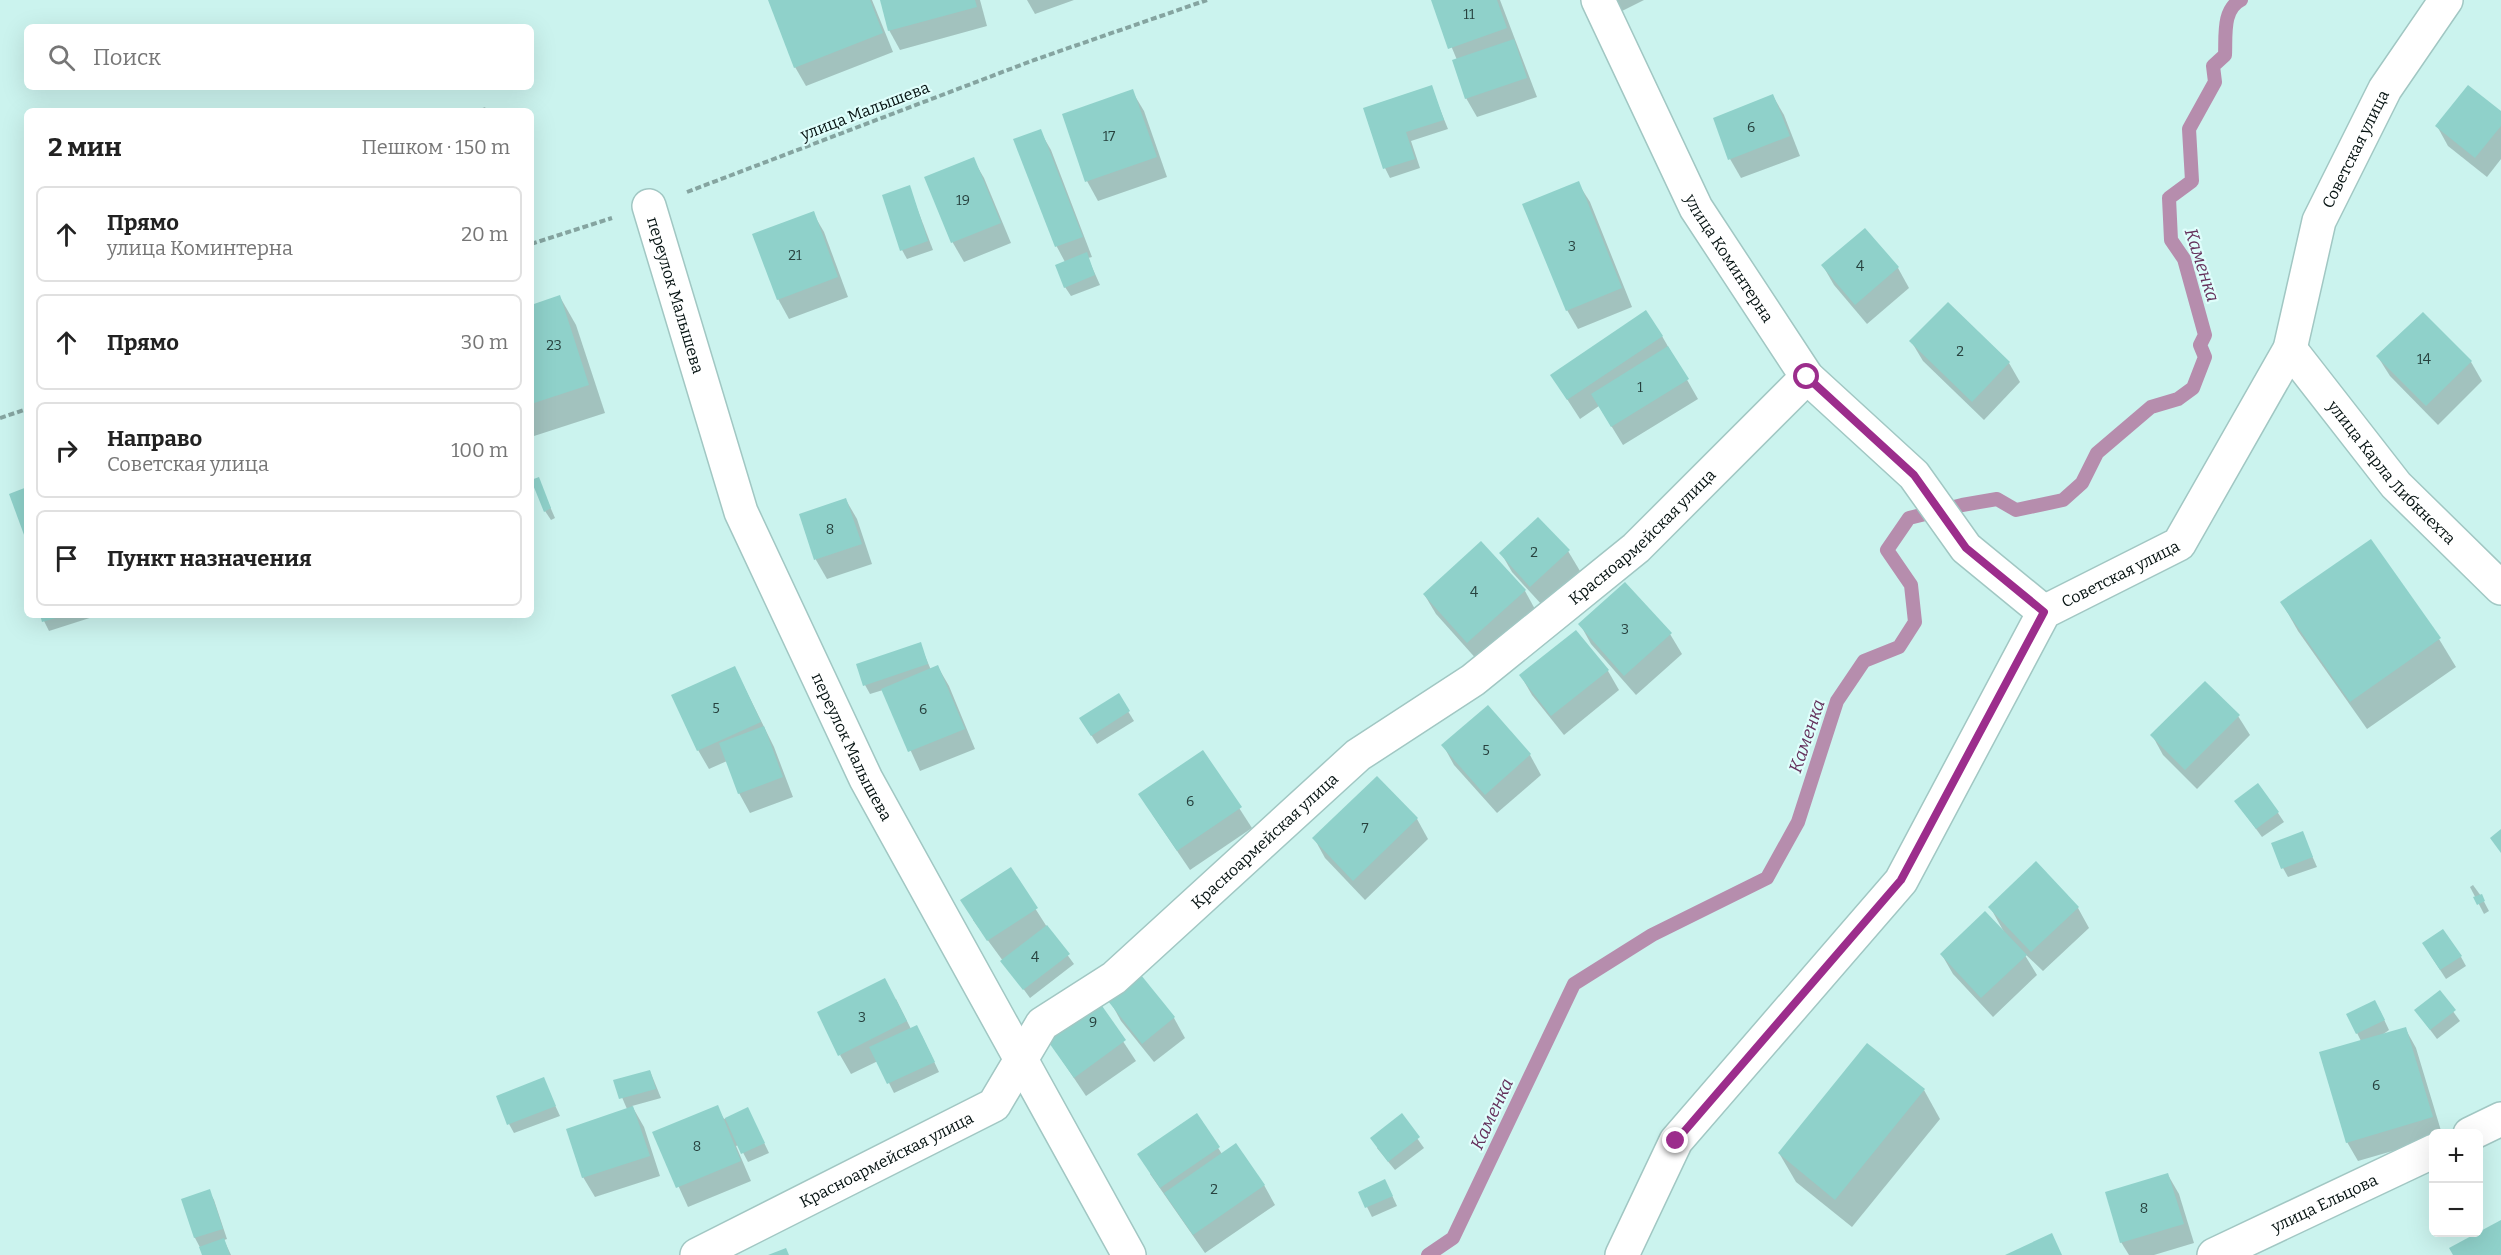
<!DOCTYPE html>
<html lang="ru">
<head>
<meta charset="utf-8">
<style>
	body { margin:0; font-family:Bitter,serif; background:#f6f6f6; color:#222 }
	.controls { position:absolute; right:18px; bottom:18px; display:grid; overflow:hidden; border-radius:9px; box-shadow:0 6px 24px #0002 }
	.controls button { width:54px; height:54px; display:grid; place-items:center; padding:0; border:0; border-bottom:2px solid #e0e0e0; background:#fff; color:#222; font:30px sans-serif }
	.stop { position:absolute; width:18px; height:18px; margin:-14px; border:4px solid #9c2d8c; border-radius:50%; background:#fff }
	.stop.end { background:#9c2d8c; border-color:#fff; box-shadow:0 2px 6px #0008 }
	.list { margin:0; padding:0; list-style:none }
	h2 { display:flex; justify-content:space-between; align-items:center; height:78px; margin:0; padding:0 24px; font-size:26px }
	h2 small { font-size:20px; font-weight:400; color:#767676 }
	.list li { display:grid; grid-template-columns:39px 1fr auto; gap:18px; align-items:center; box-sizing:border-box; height:96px; margin:0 12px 12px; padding:0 12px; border:2px solid #e0e0e0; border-radius:9px }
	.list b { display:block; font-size:22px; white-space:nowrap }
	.list p { margin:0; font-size:20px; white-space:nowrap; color:#767676 }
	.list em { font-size:20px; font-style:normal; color:#767676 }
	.icon { flex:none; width:33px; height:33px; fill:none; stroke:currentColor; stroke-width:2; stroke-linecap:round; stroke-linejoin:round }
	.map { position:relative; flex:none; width:2501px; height:1255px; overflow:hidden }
	.search { position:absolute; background:#fff; box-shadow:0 6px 24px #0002; left:24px; top:24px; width:510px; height:66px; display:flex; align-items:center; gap:15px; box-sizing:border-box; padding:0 21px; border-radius:9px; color:#767676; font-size:22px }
	.panel { position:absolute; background:#fff; box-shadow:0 6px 24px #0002; left:24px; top:108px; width:510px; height:510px; border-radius:9px }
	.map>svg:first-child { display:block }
</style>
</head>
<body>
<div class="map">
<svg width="2501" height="1255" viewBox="0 0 2501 1255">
	<rect width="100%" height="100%" fill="#cbf3ee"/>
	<g fill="#0003">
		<polygon points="769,0 872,0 893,52 806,86 795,67"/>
		<polygon points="881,0 980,0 987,26 900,50 889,30"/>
		<polygon points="1027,0 1074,0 1035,14"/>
		<polygon points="1432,0 1500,0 1537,97 1477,117 1466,98 1457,60"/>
		<polygon points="1610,0 1644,0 1618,13"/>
		<polygon points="1431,87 1448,129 1411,141 1420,168 1390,178 1385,168"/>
		<polygon points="1132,91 1144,111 1167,177 1098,201 1087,181"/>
		<polygon points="1773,96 1784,115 1800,156 1741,178 1730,159"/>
		<polygon points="485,107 487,111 475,111"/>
		<polygon points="2501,113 2501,159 2487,177 2448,146 2437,126"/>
		<polygon points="1040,131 1051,150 1092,257 1088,258 1100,285 1071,296 1065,287 1065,262 1057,247 1015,140"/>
		<polygon points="973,159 984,178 1011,243 964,262 953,243 926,178"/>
		<polygon points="1578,183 1590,202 1632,307 1578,329 1567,310"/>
		<polygon points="909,187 933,250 907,259 902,250"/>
		<polygon points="813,213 824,232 848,297 789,319 778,299"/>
		<polygon points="1865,230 1898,268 1909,288 1867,324 1834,285 1823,266"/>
		<polygon points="560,297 576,325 605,413 531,437 531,306"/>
		<polygon points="1662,336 1698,399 1623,445 1599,406 1580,419 1552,376"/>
		<polygon points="1911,341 2009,363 2020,382 1984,420 1923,361"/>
		<polygon points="2378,357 2471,362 2482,381 2438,425 2390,376"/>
		<polygon points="538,479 555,518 551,520 545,511"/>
		<polygon points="846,500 857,519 872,564 827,579 816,560 800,515"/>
		<polygon points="1481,543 1525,591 1536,611 1479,662 1436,614 1424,594"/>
		<polygon points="1568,551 1580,571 1542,605 1512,572 1501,553"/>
		<polygon points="2282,603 2439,639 2456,667 2367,729 2298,631"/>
		<polygon points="41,615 99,615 49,631"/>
		<polygon points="1580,624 1670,634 1682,654 1636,695 1591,644"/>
		<polygon points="1576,632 1608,671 1619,690 1564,735 1532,695 1521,676"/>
		<polygon points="920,644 931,670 938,667 949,686 975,749 920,771 883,690 870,694 865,685"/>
		<polygon points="735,668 774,747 793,797 750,813 739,793 727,761 709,769 698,750"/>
		<polygon points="1118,695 1134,721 1097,744 1086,727"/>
		<polygon points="1488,707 1530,755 1541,775 1497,813 1454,765 1443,745"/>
		<polygon points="2238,716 2250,735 2197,789 2163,755 2152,735"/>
		<polygon points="1203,752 1252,828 1190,870 1152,814"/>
		<polygon points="1377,778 1417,819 1428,839 1365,900 1325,858 1314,838"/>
		<polygon points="2242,810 2278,813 2284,822 2262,837"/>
		<polygon points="2302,833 2317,867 2288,877 2283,868"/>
		<polygon points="2036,863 2078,908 2089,928 2043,971 2023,952 2037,975 1993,1017 1953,974 1942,955 2004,932 1990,907"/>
		<polygon points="1010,869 1047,927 1074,964 1030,998 973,920"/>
		<polygon points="2473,885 2481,896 2489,911 2484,914 2470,887"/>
		<polygon points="2429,953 2461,957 2466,966 2446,979"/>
		<polygon points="1141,977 1174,1018 1185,1038 1154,1062 1121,1021 1110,1001"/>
		<polygon points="2439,992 2460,1021 2437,1039 2422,1019"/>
		<polygon points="896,999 911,1029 922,1036 939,1072 894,1093 878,1061 851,1074 840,1055"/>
		<polygon points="1099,1005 1136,1061 1086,1096 1049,1041"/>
		<polygon points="2380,1011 2389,1030 2382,1035 2405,1028 2416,1048 2442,1134 2434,1134 2434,1139 2358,1161 2347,1142 2361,1041 2348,1015"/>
		<polygon points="650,1071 661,1098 632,1106 644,1127 660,1176 595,1197 583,1177 627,1109 615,1081"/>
		<polygon points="543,1079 560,1116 514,1133 509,1124"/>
		<polygon points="1924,1090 1940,1119 1852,1227 1796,1182 1779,1153"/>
		<polygon points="717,1107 724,1119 748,1109 769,1153 748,1162 739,1145 736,1146 751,1181 688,1207 654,1133"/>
		<polygon points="1197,1115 1222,1154 1264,1185 1275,1205 1205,1253 1150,1174"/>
		<polygon points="1401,1116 1424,1148 1395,1170 1377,1148"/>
		<polygon points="2168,1175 2179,1194 2194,1243 2154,1255 2129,1255 2121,1242"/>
		<polygon points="209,1191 214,1200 227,1239 224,1240 231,1255 204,1255 195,1238 183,1200"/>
		<polygon points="1390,1191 1397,1206 1372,1217 1360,1193"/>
	</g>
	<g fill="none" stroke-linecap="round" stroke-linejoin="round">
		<path stroke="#b68dad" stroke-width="14" d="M 1428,1255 L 1453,1238 L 1574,984 L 1652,935 L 1767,878 L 1798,822 L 1837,701 L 1864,661 L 1899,647 L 1915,622 L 1911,585 L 1887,550 L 1909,518 L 1962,505 L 1997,499 L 2016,510 L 2063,500 L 2082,483 L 2097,453 L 2151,407 L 2178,399 L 2193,388 L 2205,357 L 2200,345 L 2205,335 L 2184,259 L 2171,240 L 2169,198 L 2192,181 L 2189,129 L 2215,82 L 2213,66 L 2225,55 C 2226,37 2222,9 2241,0"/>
	</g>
	<g fill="#8fd1ca">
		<polygon points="768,0 870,0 883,33 794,68"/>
		<polygon points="880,0 975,0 977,7 888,31"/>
		<polygon points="1431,0 1497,0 1507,28 1448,49"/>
		<polygon points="1514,39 1527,78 1465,99 1452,60"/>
		<polygon points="1432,85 1444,120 1406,132 1415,159 1383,169 1363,108"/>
		<polygon points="2468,85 2501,111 2501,126 2475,158 2435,126"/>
		<polygon points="1133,89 1157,157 1085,182 1062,114"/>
		<polygon points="1773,94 1790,136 1728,160 1713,118"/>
		<polygon points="1041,129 1083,237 1055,247 1013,139"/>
		<polygon points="974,157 1001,223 951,243 924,177"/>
		<polygon points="1579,181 1622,288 1566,311 1522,204"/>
		<polygon points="910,185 928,241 900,251 882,195"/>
		<polygon points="814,211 838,277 777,300 752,234"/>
		<polygon points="1865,228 1899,267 1855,305 1821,265"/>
		<polygon points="1087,252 1095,275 1064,288 1055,265"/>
		<polygon points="560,295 589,385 531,404 531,305"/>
		<polygon points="1948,302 2010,362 1972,402 1909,341"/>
		<polygon points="1646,310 1663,336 1567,400 1550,375"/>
		<polygon points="2423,312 2472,361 2426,406 2376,356"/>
		<polygon points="1668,346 1689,379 1611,427 1591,394"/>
		<polygon points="539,477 551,508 544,512 531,480"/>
		<polygon points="27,487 27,543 9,494"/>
		<polygon points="846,498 862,544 814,560 799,514"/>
		<polygon points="1538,517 1570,550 1530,587 1499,553"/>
		<polygon points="2371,539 2441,638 2350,702 2280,602"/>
		<polygon points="1481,541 1526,590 1467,643 1423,594"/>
		<polygon points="1625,582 1672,633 1624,676 1578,624"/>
		<polygon points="40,615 63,615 63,616 42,622"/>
		<polygon points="1576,630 1609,670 1551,716 1519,675"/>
		<polygon points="921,642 928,664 863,686 856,664"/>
		<polygon points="938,665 965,729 908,752 881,689"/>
		<polygon points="735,666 761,722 697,751 671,695"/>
		<polygon points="2205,681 2240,715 2185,770 2150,735"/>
		<polygon points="1119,693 1130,711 1091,736 1079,718"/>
		<polygon points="1488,705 1531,754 1485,795 1441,745"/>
		<polygon points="764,726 783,777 738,794 719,743"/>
		<polygon points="1203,750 1242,807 1177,851 1138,794"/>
		<polygon points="1377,776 1418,818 1353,881 1312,838"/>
		<polygon points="2258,783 2279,812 2256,829 2234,801"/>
		<polygon points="2501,829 2501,853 2490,838"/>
		<polygon points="2303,831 2313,857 2281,869 2271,843"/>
		<polygon points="2036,861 2079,907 2031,952 1988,907"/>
		<polygon points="1011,867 1038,908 987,941 960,900"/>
		<polygon points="2482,894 2485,901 2477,905 2473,897"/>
		<polygon points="1985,911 2027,955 1981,998 1940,954"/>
		<polygon points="1047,925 1070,954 1023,990 1000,961"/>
		<polygon points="2443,929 2462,956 2440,970 2422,943"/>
		<polygon points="1141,975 1175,1017 1142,1044 1108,1001"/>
		<polygon points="885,978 907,1021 838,1056 817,1012"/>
		<polygon points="2440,990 2456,1010 2430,1030 2414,1010"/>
		<polygon points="2375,1000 2385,1020 2356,1034 2346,1014"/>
		<polygon points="1100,1003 1126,1040 1074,1078 1047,1040"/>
		<polygon points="917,1025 935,1062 887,1084 869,1047"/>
		<polygon points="2406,1027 2433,1117 2346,1143 2319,1052"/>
		<polygon points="1867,1043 1925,1089 1835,1200 1778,1153"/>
		<polygon points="650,1070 656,1089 619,1099 613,1080"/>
		<polygon points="544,1077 556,1106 507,1125 496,1096"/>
		<polygon points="718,1105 741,1161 676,1188 652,1132"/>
		<polygon points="633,1106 650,1156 582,1178 566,1129"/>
		<polygon points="748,1107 765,1143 741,1154 725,1118"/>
		<polygon points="1197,1113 1220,1147 1160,1188 1137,1154"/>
		<polygon points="1402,1113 1420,1137 1388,1162 1370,1138"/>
		<polygon points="1236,1143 1265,1185 1193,1235 1164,1193"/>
		<polygon points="2168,1173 2184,1224 2120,1243 2105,1192"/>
		<polygon points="1385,1179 1393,1196 1365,1208 1358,1192"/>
		<polygon points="210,1189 223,1229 194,1238 181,1199"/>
		<polygon points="2501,1220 2501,1255 2453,1255 2449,1248"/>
		<polygon points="2052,1233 2062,1255 2005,1255"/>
		<polygon points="224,1238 230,1255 202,1255 199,1247"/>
		<polygon points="786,1248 789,1255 768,1255"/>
	</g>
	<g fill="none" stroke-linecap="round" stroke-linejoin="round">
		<defs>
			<g id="street">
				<path id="s1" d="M 1598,0 L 1696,208 L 1807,377 L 1914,475 L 1966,548 L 2044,612"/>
				<path id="s2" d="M 649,206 L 741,512 L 866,779 L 1129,1255"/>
				<path id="s3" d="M 2290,349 L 2396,485 L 2501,588"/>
				<polyline points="2470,1134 2501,1119"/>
				<path id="s4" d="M 697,1255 L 994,1105 L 1042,1024 L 1114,978 L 1358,755 L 1473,680 L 1636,548 L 1807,377"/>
				<path id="s5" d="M 1622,1255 L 1676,1141 L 1901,881 L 2044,612 L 2179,544 L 2290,349 L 2319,221 L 2385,89 L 2446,0"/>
				<path id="s6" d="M 2214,1255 L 2434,1151"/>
			</g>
		</defs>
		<use href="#street" stroke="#a1c7c3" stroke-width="36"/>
		<g stroke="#85a4a0" stroke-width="4" stroke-dasharray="6 3" stroke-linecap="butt">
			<polyline points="687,192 1034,60 1207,0"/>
			<polyline points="531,244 612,218"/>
			<polyline points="0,418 27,409"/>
		</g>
		<use href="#street" stroke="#fff" stroke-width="33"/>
	</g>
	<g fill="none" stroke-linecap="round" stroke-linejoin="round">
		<polyline stroke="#9c2d8c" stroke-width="8" points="1676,1141 1901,880 2044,612 1966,548 1914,475 1807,377"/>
	</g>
	<g text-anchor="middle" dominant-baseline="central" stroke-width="4.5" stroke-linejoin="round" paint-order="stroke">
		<g font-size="14" fill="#27413e">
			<text x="1469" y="14">11</text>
			<text x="1751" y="127">6</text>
			<text x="1109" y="136">17</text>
			<text x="963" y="200">19</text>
			<text x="1572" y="246">3</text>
			<text x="795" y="255">21</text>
			<text x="1860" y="266">4</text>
			<text x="554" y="345">23</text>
			<text x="1960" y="351">2</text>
			<text x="2424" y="359">14</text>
			<text x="1640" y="387">1</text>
			<text x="830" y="529">8</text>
			<text x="1534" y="552">2</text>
			<text x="1474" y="592">4</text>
			<text x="1625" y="629">3</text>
			<text x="716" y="708">5</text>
			<text x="923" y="709">6</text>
			<text x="1486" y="750">5</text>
			<text x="1190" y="801">6</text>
			<text x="1365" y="828">7</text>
			<text x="1035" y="957">4</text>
			<text x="862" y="1017">3</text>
			<text x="1093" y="1022">9</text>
			<text x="2376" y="1085">6</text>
			<text x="697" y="1146">8</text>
			<text x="1214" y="1189">2</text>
			<text x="2144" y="1208">8</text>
		</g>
		<g font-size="16" fill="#041110" stroke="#dffefb">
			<text transform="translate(865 111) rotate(-21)">улица Малышева</text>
			<text stroke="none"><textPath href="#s5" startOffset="1362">Советская улица</textPath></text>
			<text stroke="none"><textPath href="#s1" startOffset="290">улица Коминтерна</textPath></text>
			<text stroke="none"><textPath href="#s2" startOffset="93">переулок Малышева</textPath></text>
			<text stroke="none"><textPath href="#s3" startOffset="160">улица Карла Либкнехта</textPath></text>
			<text stroke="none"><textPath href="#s4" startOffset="1202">Красноармейская улица</textPath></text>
			<text stroke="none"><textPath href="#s5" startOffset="860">Советская улица</textPath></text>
			<text stroke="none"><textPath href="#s2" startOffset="579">переулок Малышева</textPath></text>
			<text stroke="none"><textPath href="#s4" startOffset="716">Красноармейская улица</textPath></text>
			<text stroke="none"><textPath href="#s4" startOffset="212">Красноармейская улица</textPath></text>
			<text stroke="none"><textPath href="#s6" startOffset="122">улица Ельцова</textPath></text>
		</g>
		<g font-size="18" font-style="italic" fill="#65315c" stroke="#dffefb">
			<text transform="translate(2202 265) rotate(72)">Каменка</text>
			<text transform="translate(1807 736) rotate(-71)">Каменка</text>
			<text transform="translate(1492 1114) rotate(-65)">Каменка</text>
		</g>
	</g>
</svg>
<div class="controls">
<button>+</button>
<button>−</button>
</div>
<div class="stop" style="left:1807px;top:377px"></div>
<div class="stop end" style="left:1676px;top:1141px"></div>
<div class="search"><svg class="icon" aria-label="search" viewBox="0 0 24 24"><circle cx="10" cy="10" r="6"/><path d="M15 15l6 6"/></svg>Поиск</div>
<section class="panel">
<h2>2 мин<small>Пешком · 150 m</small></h2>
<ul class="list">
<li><svg class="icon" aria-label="ahead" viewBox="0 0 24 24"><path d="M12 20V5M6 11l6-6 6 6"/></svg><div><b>Прямо</b><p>улица Коминтерна</p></div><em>20 m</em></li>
<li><svg class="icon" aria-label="ahead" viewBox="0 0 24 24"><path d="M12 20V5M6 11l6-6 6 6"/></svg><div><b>Прямо</b></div><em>30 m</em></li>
<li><svg class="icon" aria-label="right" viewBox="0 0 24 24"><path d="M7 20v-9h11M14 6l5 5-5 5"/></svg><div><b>Направо</b><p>Советская улица</p></div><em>100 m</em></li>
<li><svg class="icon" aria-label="arrive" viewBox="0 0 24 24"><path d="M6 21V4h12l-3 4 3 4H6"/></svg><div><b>Пункт назначения</b></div></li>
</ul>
</section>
</div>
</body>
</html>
